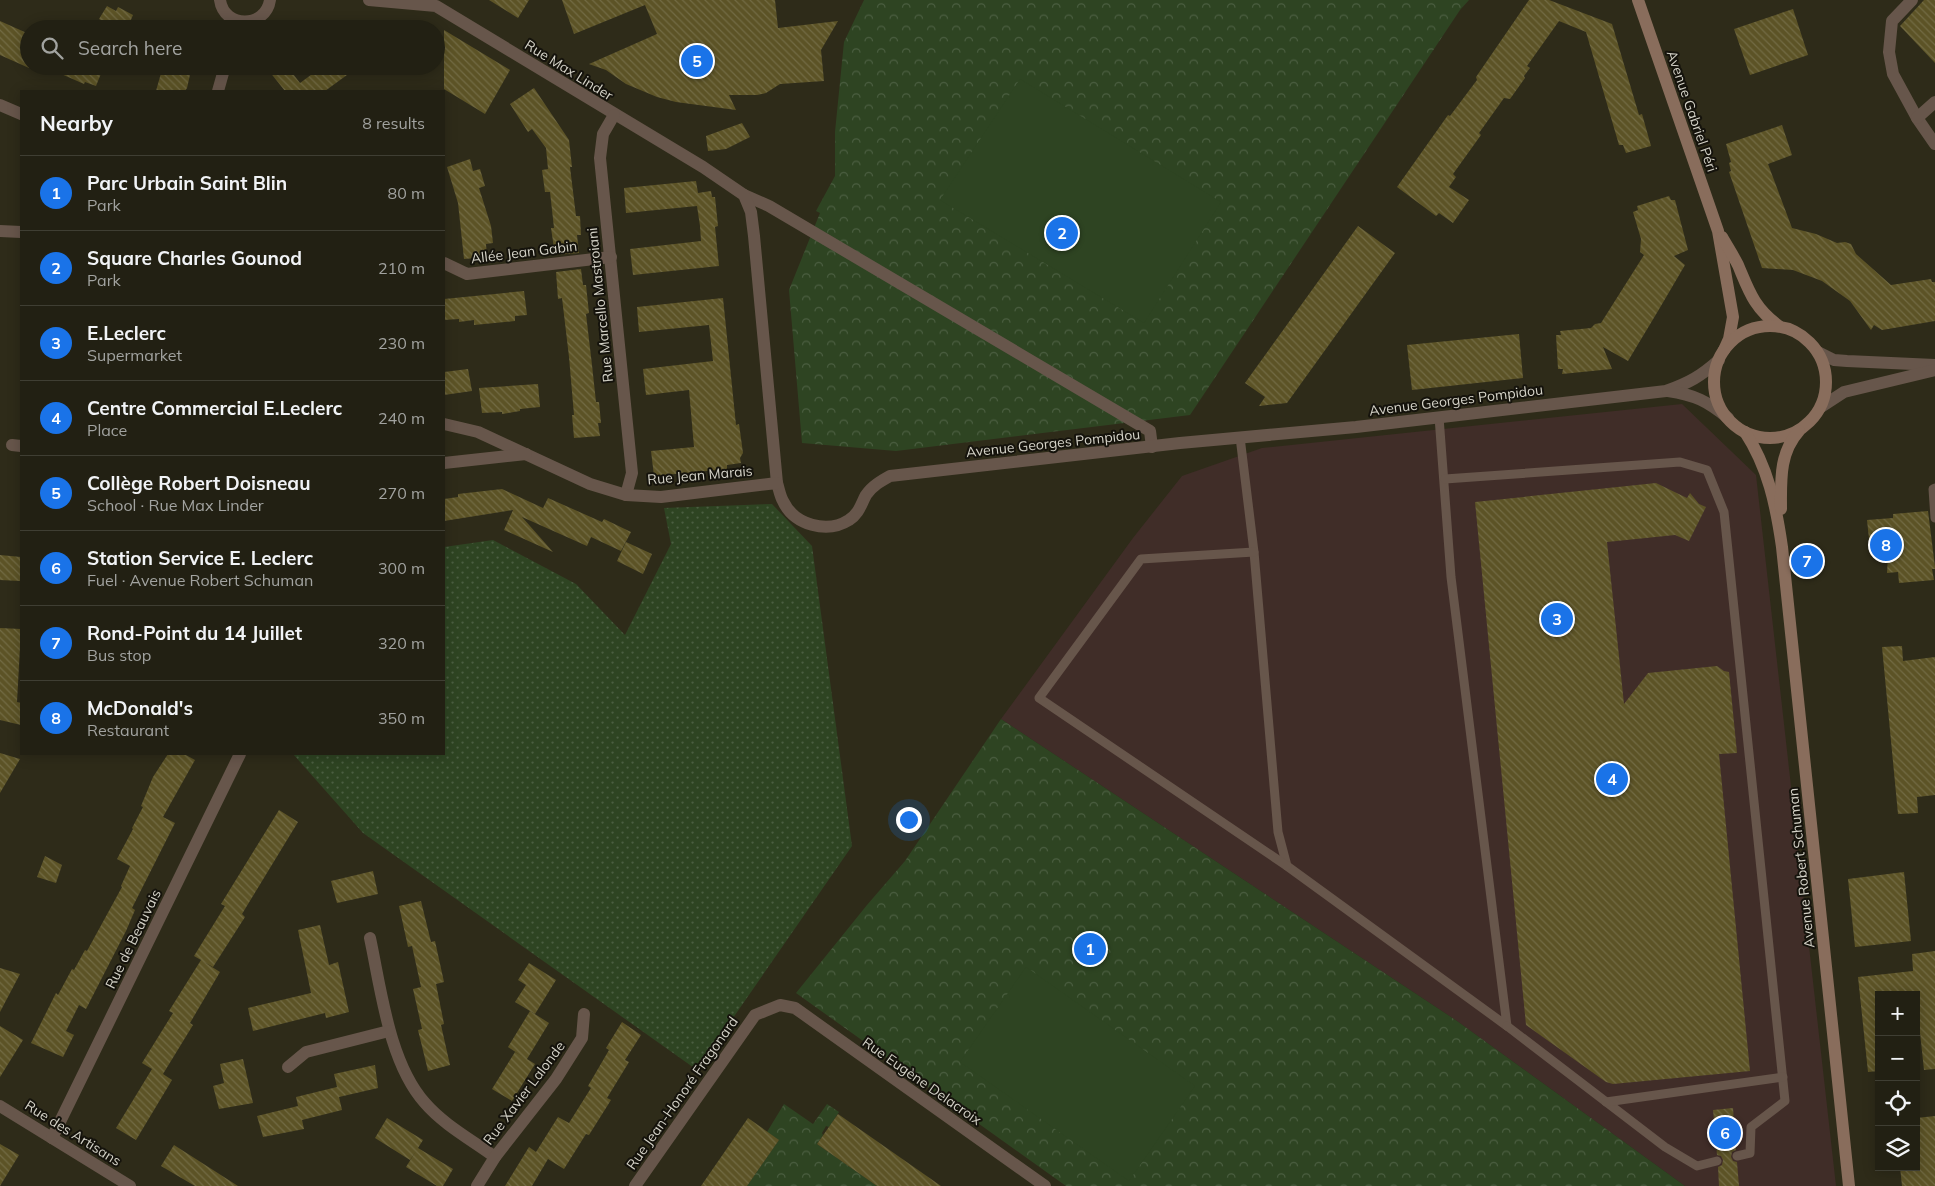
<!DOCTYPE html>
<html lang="en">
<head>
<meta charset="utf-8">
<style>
	body { margin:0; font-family:Mulish,sans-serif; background:#2e2d21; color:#f1f3f6 }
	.controls { position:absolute; right:15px; bottom:15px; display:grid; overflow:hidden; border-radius:0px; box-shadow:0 2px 12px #0003 }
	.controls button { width:45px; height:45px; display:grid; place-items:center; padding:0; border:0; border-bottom:1px solid #3f3e33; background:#222013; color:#f1f3f6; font:25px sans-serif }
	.you { position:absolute; left:908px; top:819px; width:18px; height:18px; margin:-12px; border:4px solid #fff; border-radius:50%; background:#1a73e8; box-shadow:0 0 0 8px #1a73e833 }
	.badge { display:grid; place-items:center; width:32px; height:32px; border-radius:50%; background:#1a73e8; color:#fff; font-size:16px; font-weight:700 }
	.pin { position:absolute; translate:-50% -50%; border:2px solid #fff; box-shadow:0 1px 5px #0006 }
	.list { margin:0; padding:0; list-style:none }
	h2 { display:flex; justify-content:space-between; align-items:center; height:65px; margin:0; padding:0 20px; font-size:21px }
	h2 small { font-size:16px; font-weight:400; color:#a2a3a0 }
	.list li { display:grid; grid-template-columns:32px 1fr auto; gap:15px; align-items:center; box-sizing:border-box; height:75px; padding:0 20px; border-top:1px solid #3f3e33 }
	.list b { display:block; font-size:19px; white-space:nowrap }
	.list p { margin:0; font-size:16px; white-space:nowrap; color:#a2a3a0 }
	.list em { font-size:16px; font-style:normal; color:#a2a3a0 }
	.icon { flex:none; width:28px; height:28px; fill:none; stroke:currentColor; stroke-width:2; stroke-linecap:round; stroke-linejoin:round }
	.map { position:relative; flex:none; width:1935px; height:1186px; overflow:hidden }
	.search { position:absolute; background:#222013; box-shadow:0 2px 12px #0003; left:20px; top:20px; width:425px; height:55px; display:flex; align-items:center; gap:12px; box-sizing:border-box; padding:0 18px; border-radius:28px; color:#a2a3a0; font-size:19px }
	.panel { position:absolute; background:#222013; box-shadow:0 2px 12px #0003; left:20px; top:90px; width:425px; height:665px; border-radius:0px }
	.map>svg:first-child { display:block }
</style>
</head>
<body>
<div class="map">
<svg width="1935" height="1186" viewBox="0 0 1935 1186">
	<defs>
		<pattern id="grass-dots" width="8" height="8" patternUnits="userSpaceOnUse" patternTransform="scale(1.25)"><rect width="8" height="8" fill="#2e4422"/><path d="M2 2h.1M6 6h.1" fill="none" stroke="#4b5e41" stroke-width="1.8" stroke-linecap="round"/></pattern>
		<pattern id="park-crowns" width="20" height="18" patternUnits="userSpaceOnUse" patternTransform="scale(1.25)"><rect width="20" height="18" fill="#2e4422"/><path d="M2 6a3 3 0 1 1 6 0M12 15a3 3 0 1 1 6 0" fill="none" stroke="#4b5e41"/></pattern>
		<pattern id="building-back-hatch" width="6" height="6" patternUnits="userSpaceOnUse" patternTransform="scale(1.25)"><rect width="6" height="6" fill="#5c5326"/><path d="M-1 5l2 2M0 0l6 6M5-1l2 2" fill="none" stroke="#726b44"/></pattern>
	</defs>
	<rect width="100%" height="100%" fill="#2e2b19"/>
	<polygon fill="#402d28" points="1682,404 1756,475 1836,1186 1685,1186 1457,1021 1001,719 1133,538 1182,476 1262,448"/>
	<polygon fill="url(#grass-dots)" points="772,504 812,546 852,846 697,1070 363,833 293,754 444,754 444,547 493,540 576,584 625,635 671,544 664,508"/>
	<g fill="url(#park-crowns)">
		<polygon points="864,0 1469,0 1460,10 1190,415 896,451 802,443 789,290 820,213 816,211 835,176 835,132 844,42"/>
		<polygon points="1001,719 1457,1021 1685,1186 1066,1186 796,993 867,905 905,861"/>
		<polygon points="784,1104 813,1124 827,1104 839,1112 829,1127 826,1126 822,1133 823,1135 817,1144 877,1186 747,1186 779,1140 767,1132"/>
	</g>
	<g fill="#2e4422">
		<polygon points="1020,79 1221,202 1144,323 940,200"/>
		<polygon points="1026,967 1195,1086 1129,1181 960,1062"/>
	</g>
	<g fill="url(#building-back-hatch)">
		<polygon points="489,0 529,0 518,18"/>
		<polygon points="562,0 775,0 778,28 838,21 821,50 824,81 780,84 766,93 757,95 729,95 736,110 676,102 657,97 626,84 606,70 589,64 657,34 645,5 574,34"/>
		<polygon points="1529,0 1549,0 1612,24 1639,115 1642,114 1651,146 1626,153 1623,145 1619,145 1586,32 1559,21 1527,66 1530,68 1524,76 1525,78 1510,99 1504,98 1479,133 1481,135 1453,174 1456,177 1449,187 1469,200 1453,223 1439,213 1436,216 1397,187 1448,115 1450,116 1477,80 1476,77"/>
		<polygon points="1924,0 1935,0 1935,63 1900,26"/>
		<polygon points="107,6 116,11 118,7 133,15 127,29 116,29 99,19"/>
		<polygon points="1793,9 1808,55 1750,75 1734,29"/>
		<polygon points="0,21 29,34 29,68 0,55"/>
		<polygon points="444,30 510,70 485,114 444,89"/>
		<polygon points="43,66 104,66 96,86 85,82 84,84"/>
		<polygon points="163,66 192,66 187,88 185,91 156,91"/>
		<polygon points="265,66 287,66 300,83 323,66 340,66 347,75 325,91 285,91"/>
		<polygon points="534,88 569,140 572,167 570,167 576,216 580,216 581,235 577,235 579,253 555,255 551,228 554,228 550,192 545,192 542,170 548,169 546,148 532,129 528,132 510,104"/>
		<polygon points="742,123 750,137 726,149 708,151 706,136"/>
		<polygon points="1782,125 1792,155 1768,164 1792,228 1816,234 1837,243 1845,242 1851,244 1856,254 1891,285 1931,279 1932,282 1935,282 1935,321 1882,330 1874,325 1871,330 1850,301 1822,281 1793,270 1762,268 1729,172 1731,171 1729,163 1731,162 1726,144"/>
		<polygon points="470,159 473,171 480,169 485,186 479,188 491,226 493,243 486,244 487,257 464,259 458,203 447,167"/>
		<polygon points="696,181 698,193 711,191 712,197 715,197 718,226 715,227 719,266 633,275 630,249 701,241 700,226 697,206 626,213 624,188"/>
		<polygon points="1669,196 1671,200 1675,200 1688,250 1674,256 1685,265 1658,311 1628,361 1603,347 1612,369 1562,374 1563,369 1558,369 1556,335 1561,335 1560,331 1591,328 1595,324 1601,323 1644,255 1640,252 1641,239 1633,212 1638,210 1637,206"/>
		<polygon points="1358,226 1395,253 1287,403 1259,406 1265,397 1245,383"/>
		<polygon points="581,269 583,285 586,285 589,313 586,314 592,365 596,402 599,402 601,423 598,423 600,436 574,438 572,415 574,415 569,357 562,298 558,299 556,272"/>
		<polygon points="524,291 527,315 515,316 515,321 474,325 474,320 459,322 459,319 444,320 444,299"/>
		<polygon points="723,298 736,425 739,424 743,453 740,458 741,463 727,465 727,469 654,476 651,451 694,447 689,390 646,395 643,369 713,361 709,325 639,332 637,307"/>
		<polygon points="1519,334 1523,378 1412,390 1407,345"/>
		<polygon points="468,369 472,391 444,395 444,372"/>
		<polygon points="538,384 540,407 520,409 520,411 502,414 502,412 482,413 479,388"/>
		<polygon points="1656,483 1687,498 1690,493 1699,504 1706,507 1689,541 1675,535 1607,542 1624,704 1648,673 1717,666 1724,671 1729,672 1737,753 1719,754 1750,1071 1613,1084 1606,1082 1526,1025 1475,502"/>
		<polygon points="502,489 543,508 548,498 602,522 604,519 631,532 621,551 591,537 587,546 522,517 553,552 504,530 513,510 444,521 444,499 458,497 458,494"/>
		<polygon points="1928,511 1935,567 1935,569 1932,569 1934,580 1899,583 1898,572 1887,573 1889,538 1869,539 1867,520 1893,518 1893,514"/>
		<polygon points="626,542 652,554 643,574 617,561"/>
		<polygon points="0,555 21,557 20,581 0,580"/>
		<polygon points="0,628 21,629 17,702 21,703 21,725 0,720"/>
		<polygon points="1902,646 1903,661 1935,657 1935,795 1917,797 1918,813 1898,814 1882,647"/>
		<polygon points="0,753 20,759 0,793"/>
		<polygon points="168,754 184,754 195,760 163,817 175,823 132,908 135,910 126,931 86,1009 79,1005 66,1031 74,1035 63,1057 31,1043 56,993 58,995 72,969 74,970 85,950 87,951 122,887 121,886 130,866 117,859 133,829 132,828 143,807 141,806 153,777"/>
		<polygon points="279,810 298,822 242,914 245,917 213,967 204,962 220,972 190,1023 193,1025 163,1074 172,1080 136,1140 116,1128 152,1069 142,1063 173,1013 169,1011 201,960 194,956 225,906 221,904"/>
		<polygon points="45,856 62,865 56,883 37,877"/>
		<polygon points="373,871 378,894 337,903 331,881"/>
		<polygon points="1904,872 1911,941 1855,947 1848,879"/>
		<polygon points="421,901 431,942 435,941 444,982 436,984 444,1024 441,1025 450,1065 428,1071 418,1030 422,1029 413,989 421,987 412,946 408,947 399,906"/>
		<polygon points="320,925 329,965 338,962 349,1012 326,1018 325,1013 253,1031 248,1008 311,993 298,930"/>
		<polygon points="1935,951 1935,1069 1924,1070 1916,995 1879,995 1879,1071 1868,1072 1858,977 1913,971 1912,954"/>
		<polygon points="529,963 556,980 535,1014 515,1002 526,985 518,980"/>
		<polygon points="0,968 20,974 0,1012"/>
		<polygon points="530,1011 549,1023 527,1059 535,1064 512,1101 492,1089 515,1052 523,1057 508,1047"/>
		<polygon points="622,1022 641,1035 625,1060 629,1062 607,1098 611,1100 589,1135 586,1134 564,1169 548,1159 532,1186 505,1186 529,1147 536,1152 558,1117 569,1123 591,1088 588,1086 609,1050 606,1048"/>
		<polygon points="0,1026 23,1040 0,1077"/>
		<polygon points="243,1059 253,1103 219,1109 213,1086 224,1083 220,1064"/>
		<polygon points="375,1065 378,1088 339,1097 342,1110 302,1120 304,1129 263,1137 257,1116 298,1106 296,1097 337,1087 334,1074"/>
		<polygon points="1733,1108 1736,1150 1732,1152 1731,1157 1733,1161 1737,1162 1739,1186 1719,1186 1718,1167 1722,1165 1723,1160 1721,1156 1717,1155 1713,1110"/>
		<polygon points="838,1114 941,1186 877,1186 817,1144"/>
		<polygon points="1935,1116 1935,1186 1902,1186 1900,1167 1916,1167 1916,1118"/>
		<polygon points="387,1118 423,1140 418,1148 453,1169 443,1186 437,1186 406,1167 416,1151 410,1160 375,1138"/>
		<polygon points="748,1118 779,1140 747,1186 701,1186"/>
		<polygon points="0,1144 19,1155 0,1186"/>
		<polygon points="174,1145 199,1161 238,1186 195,1186 161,1166"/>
	</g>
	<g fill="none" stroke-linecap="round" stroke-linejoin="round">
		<g stroke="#67564b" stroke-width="9">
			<polyline points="1240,437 1254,552 1278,832 1287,866 1507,1026 1451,577 1439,417"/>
			<polyline points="1445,479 1680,462 1707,470 1724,512 1785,1101 1751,1127 1750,1153 1737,1156"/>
			<polyline points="1935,488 1933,489 1935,518"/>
			<polyline points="1254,552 1141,559 1039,698 1287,866"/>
			<polyline points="1507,1026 1665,1147 1697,1166 1717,1161"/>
			<polyline points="1606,1102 1783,1077"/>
		</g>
		<polyline stroke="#67564b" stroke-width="12" points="744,195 769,206 1150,431 1152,447"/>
		<g stroke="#67564b" stroke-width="12">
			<path d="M 220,0 C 224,29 266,28 270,0"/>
			<path d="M 369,0 L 436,6 L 703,167 L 744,195 L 751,212 L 754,236 L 777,483 C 779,489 780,496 783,501 C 794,525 827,534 849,520 C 859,514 861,504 866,495 C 872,486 881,481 890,476 L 1180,443 L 1356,427 L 1666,391 C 1689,383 1701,376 1719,360"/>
			<polyline points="1912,0 1892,21 1889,52 1893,74 1917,118 1935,144"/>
			<polyline points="218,91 225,66"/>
			<polyline points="0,105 21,114"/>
			<polyline points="614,115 603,134 600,158 632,473 626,495"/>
			<polyline points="1917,118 1935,102"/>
			<polyline points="0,231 21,232"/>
			<polyline points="444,263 467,274 611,257"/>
			<polyline points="1818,352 1834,360 1847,361 1935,365"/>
			<path d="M 1668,391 C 1695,395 1707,401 1728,418"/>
			<polyline points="1821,407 1844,392 1935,370"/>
			<polyline points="444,424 478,432 590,484 626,495 661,497 777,483"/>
			<polyline points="12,445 21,446"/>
			<polyline points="444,463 526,454"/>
			<path d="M 370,938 C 381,989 389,1063 425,1103 C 444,1125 472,1140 495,1157"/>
			<polyline points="288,1067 306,1052 389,1031"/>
			<polyline points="0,1106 130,1186"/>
			<polyline points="52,1138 240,754"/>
			<polyline points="477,1186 495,1157 556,1079 582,1038 584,1014"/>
			<polyline points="635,1186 755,1015 780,1005 795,1008 1045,1186"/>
		</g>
		<g stroke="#896d5c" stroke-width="12">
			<polyline points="1638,0 1718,231 1733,317 1729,339 1724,350"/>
			<path d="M 1722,237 C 1727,246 1733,255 1738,265 C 1749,291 1754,308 1779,326"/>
			<circle cx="1770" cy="382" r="56"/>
			<path d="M 1745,432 C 1768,467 1776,505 1782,547 L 1849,1186"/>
			<path d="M 1781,509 C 1781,481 1779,453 1799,431"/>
		</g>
	</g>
	<g text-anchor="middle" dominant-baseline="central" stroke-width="4" stroke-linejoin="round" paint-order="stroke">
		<g font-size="14" fill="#d4d2c7" stroke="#15130c">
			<text transform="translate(569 70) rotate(32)">Rue Max Linder</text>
			<text transform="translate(1692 111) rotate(71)">Avenue Gabriel Péri</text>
			<text transform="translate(524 252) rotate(-7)">Allée Jean Gabin</text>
			<text transform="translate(600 305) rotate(-96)">Rue Marcello Mastroiani</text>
			<text transform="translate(1456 400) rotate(-7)">Avenue Georges Pompidou</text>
			<text transform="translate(1053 443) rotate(-6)">Avenue Georges Pompidou</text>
			<text transform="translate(700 475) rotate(-5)">Rue Jean Marais</text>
			<text transform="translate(1801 868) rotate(-96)">Avenue Robert Schuman</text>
			<text transform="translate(133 939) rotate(-64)">Rue de Beauvais</text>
			<text transform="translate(922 1081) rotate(35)">Rue Eugène Delacroix</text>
			<text transform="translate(524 1093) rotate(-53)">Rue Xavier Lalonde</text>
			<text transform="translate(682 1093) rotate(-55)">Rue Jean-Honoré Fragonard</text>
			<text transform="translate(73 1133) rotate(32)">Rue des Artisans</text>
		</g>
	</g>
</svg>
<div class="controls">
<button>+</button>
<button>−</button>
<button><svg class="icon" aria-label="locate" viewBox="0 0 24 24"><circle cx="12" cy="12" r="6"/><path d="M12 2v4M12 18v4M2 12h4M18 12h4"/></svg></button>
<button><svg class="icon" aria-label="layers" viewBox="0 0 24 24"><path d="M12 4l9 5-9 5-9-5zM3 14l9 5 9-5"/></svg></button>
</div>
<div class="you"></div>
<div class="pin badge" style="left:1090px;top:949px">1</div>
<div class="pin badge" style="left:1062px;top:233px">2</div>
<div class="pin badge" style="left:1557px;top:619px">3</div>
<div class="pin badge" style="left:1612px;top:779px">4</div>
<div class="pin badge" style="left:697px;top:61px">5</div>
<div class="pin badge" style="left:1725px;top:1133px">6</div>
<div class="pin badge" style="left:1807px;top:561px">7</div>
<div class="pin badge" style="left:1886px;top:545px">8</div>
<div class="search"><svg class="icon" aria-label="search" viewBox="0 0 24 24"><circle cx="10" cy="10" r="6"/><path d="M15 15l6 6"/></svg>Search here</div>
<section class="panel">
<h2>Nearby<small>8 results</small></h2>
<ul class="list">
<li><span class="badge">1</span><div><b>Parc Urbain Saint Blin</b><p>Park</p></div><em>80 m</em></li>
<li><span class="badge">2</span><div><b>Square Charles Gounod</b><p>Park</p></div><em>210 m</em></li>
<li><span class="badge">3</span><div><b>E.Leclerc</b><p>Supermarket</p></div><em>230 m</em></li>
<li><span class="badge">4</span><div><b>Centre Commercial E.Leclerc</b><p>Place</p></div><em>240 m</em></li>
<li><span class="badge">5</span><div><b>Collège Robert Doisneau</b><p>School · Rue Max Linder</p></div><em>270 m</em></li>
<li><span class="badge">6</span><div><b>Station Service E. Leclerc</b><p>Fuel · Avenue Robert Schuman</p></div><em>300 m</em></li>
<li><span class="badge">7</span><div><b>Rond-Point du 14 Juillet</b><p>Bus stop</p></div><em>320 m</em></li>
<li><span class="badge">8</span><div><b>McDonald's</b><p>Restaurant</p></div><em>350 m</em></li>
</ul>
</section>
</div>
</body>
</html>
